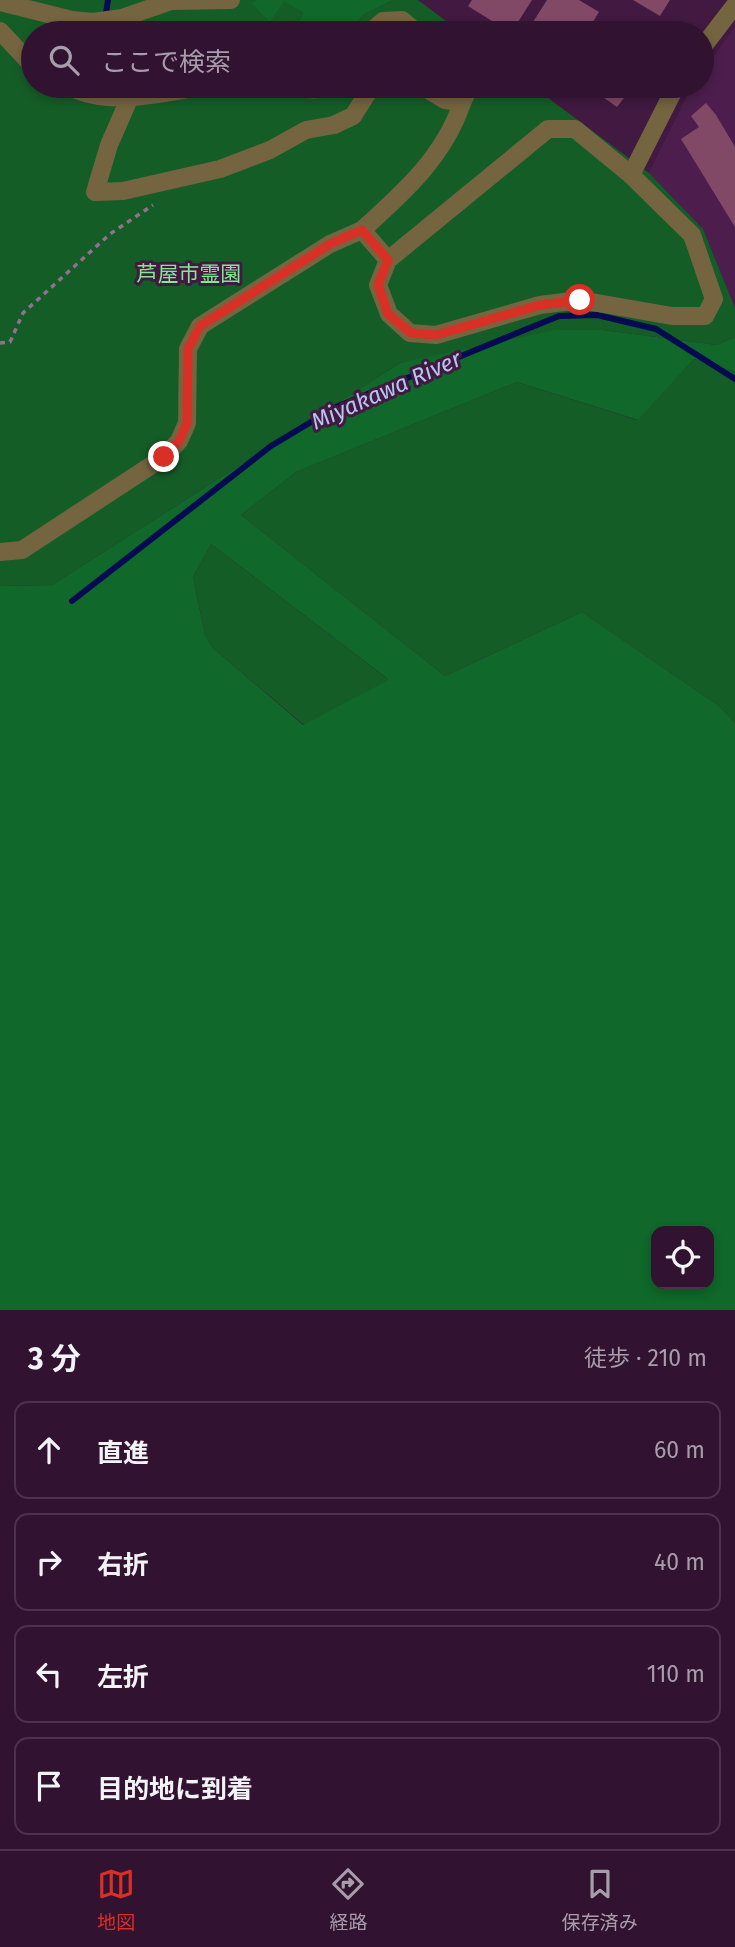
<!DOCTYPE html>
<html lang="ja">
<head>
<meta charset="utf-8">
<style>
	body { margin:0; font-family:"Fira Sans","Noto Sans JP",sans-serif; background:#3d203d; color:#f1f3f6 }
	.controls { position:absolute; right:21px; bottom:21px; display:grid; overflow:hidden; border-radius:14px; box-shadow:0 4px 10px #0003 }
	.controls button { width:63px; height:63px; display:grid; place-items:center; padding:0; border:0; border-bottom:2px solid #4c324d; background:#311331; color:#f1f3f6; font:35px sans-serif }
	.stop { position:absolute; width:21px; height:21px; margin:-16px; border:5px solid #d93025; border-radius:50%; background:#fff }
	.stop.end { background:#d93025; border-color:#fff; box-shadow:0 2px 7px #0008 }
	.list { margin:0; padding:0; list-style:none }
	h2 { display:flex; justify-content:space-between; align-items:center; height:91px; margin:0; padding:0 28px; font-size:30px }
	h2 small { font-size:23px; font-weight:400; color:#a89eab }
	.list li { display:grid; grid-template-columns:46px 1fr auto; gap:21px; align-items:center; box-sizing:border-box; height:98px; margin:0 14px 14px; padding:0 14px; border:2px solid #4c324d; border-radius:14px }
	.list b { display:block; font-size:26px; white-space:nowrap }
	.list em { font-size:23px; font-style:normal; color:#a89eab }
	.icon { flex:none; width:38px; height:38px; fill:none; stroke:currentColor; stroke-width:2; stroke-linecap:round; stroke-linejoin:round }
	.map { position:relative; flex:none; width:735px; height:1310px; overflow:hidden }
	.search { position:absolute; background:#311331; box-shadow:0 4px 10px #0003; left:21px; right:21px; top:21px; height:77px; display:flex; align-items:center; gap:18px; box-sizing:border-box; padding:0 24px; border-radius:38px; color:#a89eab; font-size:26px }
	.sheet { height:539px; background:#311331 }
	nav { display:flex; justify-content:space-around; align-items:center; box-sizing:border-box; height:98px; border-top:2px solid #4c324d; background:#311331; font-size:19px; color:#a89eab }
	nav a { display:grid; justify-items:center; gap:4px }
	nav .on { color:#d93025 }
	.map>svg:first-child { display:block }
</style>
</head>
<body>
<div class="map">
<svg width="735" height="1310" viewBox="0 0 735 1310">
	<rect width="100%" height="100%" fill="#411941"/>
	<polygon fill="#4d1e4d" points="735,27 735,308 703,229 649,173 692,86 702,86 702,72"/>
	<g fill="#155d27">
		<polygon points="0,0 256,0 252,3 284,0 303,13 294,33 33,33 33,86 532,86 649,173 703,229 735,308 735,337 717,345 603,330 400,363 52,585 0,586"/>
		<polygon points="393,0 418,0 462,33 350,33 363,15"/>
		<polygon points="694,359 735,372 735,723 719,706 582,612 445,676 241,515 296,472 517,382 637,420"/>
		<polygon points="211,544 389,680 304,725 213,648 205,635 193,577"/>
	</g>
	<g fill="#10682a" fill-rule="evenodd">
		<polygon points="256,0 393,0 363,15 350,33 294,33 303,13 284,1 270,22 251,3"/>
		<path d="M 555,330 L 603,330 L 717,345 L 735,337 L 735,372 L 694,359 L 638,420 L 517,382 L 296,472 L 241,515 L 445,676 L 582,612 L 719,706 L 735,723 L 735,1310 L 0,1310 L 0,586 L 52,585 L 400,363 ZM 211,544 L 388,679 L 388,680 L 303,725 L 213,648 L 205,635 L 193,577 ZM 656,1231 L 709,1231 L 709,1284 L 656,1284 Z"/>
	</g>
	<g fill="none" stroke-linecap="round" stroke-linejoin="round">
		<g stroke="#060a52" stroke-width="6">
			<polyline points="103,33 108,0"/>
			<polyline points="72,601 271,446 336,407 559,316 597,315 656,329 735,379"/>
		</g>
	</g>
	<g fill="#824967">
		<polygon points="472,0 532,0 511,33 468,6"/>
		<polygon points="547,0 579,0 599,12 586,33 526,33"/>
		<polygon points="633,0 670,0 660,16"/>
		<polygon points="615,22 631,33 607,33"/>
		<polygon points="587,86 633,86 617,107"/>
		<polygon points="706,103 716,115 735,147 735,227 681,139 699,127 691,116"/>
	</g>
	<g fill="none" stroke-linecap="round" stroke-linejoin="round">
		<polyline stroke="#917090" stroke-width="3.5" stroke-dasharray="5 5" stroke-linecap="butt" points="0,343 10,342 23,313 110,234 153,205"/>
		<g stroke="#746440" stroke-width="18">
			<polyline points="0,2 72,20 93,22 122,18 171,1 231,0"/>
			<polyline points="0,31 33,66"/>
			<polyline points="369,33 383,21 402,20 414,30 433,31 436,33"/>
			<polyline points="702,48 735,5"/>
			<path d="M 68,86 C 107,107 161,94 203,86"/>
			<path d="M 293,86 C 303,90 319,91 330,86"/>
			<polyline points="422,86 445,100 462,103 470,86"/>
			<polyline points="130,97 109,145 95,192 123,191 220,169 270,150 306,130 334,125 353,116 372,86"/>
			<polygon points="548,129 575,129 631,175 692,235 714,299 705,316 672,316 580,300 540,305 436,335 410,333 389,314 378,285 388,260"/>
			<polyline points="631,175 676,86"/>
			<path d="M 362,230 C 403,193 444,157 462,103"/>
			<polyline points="0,552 22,550 164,457 179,441 187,423 188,349 200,326 330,244 362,230 388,260"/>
		</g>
	</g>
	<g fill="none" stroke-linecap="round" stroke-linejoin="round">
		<polyline stroke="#d93025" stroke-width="9" points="164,457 179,441 187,423 188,349 200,326 330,244 362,230 388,260 378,285 388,314 411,333 436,335 540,305 580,300"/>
	</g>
	<g text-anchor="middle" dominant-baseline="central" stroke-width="6" stroke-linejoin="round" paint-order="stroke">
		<g font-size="21" fill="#81e992" stroke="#411941">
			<text x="189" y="274">芦屋市霊園</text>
		</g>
		<g font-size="23" font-style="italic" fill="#b4c5ef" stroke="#411941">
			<text transform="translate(386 390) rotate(-24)">Miyakawa River</text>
		</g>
	</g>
</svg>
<div class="controls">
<button><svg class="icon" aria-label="locate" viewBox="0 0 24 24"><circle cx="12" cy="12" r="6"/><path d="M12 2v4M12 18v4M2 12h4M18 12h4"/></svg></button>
</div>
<div class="stop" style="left:580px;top:300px"></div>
<div class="stop end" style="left:164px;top:457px"></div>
<div class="search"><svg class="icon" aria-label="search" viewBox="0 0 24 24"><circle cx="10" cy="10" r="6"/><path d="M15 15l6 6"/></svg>ここで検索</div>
</div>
<section class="sheet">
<h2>3 分<small>徒歩 · 210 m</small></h2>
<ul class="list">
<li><svg class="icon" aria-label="ahead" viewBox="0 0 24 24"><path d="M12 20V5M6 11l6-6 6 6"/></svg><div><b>直進</b></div><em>60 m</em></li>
<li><svg class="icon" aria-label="right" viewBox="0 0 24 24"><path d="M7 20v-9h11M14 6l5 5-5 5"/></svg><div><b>右折</b></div><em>40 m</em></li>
<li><svg class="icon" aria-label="left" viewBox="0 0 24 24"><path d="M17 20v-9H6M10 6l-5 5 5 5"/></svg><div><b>左折</b></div><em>110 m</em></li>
<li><svg class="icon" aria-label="arrive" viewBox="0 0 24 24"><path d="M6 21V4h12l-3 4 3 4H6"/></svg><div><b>目的地に到着</b></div></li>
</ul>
</section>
<nav>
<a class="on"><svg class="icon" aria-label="map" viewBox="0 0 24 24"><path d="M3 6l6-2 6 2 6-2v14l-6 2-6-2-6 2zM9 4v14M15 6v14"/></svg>地図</a>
<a><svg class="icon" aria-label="directions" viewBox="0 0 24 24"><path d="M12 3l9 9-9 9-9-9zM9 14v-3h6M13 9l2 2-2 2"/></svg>経路</a>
<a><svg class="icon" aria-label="saved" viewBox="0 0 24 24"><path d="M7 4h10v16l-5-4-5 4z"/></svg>保存済み</a>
</nav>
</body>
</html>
